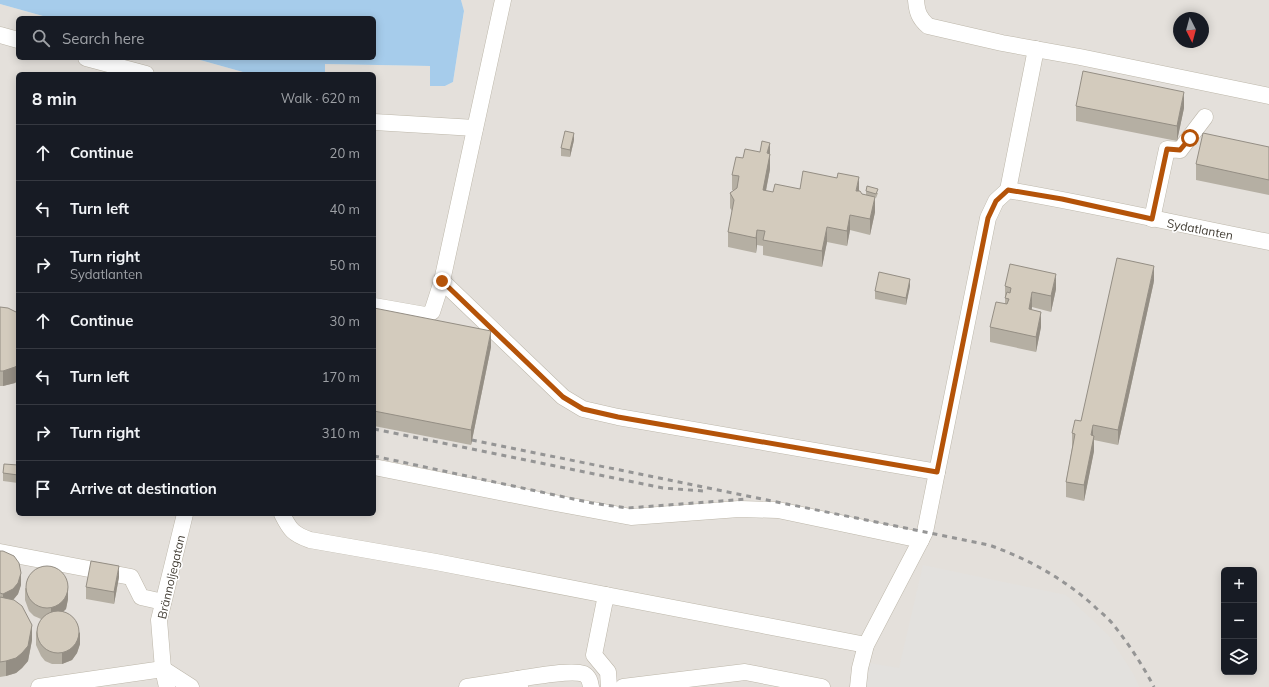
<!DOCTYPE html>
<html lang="en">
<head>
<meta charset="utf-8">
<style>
	body { margin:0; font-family:Mulish,sans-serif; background:#20242c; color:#f1f3f6 }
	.controls { position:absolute; right:12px; bottom:12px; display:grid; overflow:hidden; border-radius:6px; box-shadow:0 2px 10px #0003 }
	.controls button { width:36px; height:36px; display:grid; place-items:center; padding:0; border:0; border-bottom:1px solid #363941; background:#171b24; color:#f1f3f6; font:20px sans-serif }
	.compass { position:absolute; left:1173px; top:12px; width:36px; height:36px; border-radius:50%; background:#171b24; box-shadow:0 2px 10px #0003; rotate:174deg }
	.stop { position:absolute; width:12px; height:12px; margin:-9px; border:3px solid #b45309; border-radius:50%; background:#fff }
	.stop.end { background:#b45309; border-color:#fff; box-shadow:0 1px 4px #0008 }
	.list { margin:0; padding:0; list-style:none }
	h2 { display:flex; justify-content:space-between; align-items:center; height:52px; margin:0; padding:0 16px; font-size:17px }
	h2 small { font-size:13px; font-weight:400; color:#9ea1a6 }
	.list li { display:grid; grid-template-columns:26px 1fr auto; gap:12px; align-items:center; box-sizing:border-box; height:56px; padding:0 16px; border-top:1px solid #363941 }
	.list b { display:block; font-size:15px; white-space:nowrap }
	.list p { margin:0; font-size:13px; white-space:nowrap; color:#9ea1a6 }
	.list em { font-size:13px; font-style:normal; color:#9ea1a6 }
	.icon { flex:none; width:22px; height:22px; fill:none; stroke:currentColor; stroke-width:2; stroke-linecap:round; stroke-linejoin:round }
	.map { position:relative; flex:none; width:1269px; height:687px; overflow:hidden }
	.search { position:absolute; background:#171b24; box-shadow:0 2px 10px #0003; left:16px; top:16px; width:360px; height:44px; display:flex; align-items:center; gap:10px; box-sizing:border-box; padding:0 14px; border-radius:6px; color:#9ea1a6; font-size:15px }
	.panel { position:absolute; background:#171b24; box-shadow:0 2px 10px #0003; left:16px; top:72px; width:360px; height:444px; border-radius:6px }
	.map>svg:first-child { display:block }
</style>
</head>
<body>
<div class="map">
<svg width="1269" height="687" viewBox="0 0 1269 687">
	<rect width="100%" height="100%" fill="#f2efe6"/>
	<path fill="#e4e0db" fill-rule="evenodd" d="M 461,0 L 1269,0 L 1269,687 L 0,687 L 0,4 L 50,18 L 18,18 L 18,58 L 193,58 L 250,74 L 18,74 L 18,514 L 374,514 L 374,74 L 325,74 L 325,64 L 431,66 L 445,86 L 453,82 L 464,12 ZM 1179,18 L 1203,18 L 1203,42 L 1179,42 ZM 1224,570 L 1254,570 L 1254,672 L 1224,672 Z"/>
	<polygon fill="#e3e1de" points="923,565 1066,595 1109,636 1134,675 1139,687 861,687 863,662 899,668"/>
	<polygon fill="#a6cceb" points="0,0 461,0 464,11 453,82 445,86 430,86 430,66 325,64 325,74 250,74 193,58 374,58 374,18 50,18 0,4"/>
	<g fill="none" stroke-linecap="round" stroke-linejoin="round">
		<defs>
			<g id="minor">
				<path d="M 503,0 L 442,281 L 563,397 L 583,409 L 618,417 L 937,472 L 988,218 L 996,201 L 1008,190 C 1095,205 1182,225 1269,242"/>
				<path d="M 916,0 C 917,12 919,18 928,26 L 1002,43 L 1080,57 L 1269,96"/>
				<polyline points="0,35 18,40"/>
				<polyline points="86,58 146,74"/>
				<polyline points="374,122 475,128"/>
				<polyline points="1008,190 1036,49"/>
				<polyline points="1152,219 1167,149 1180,150 1205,117"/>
				<polyline points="374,306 425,315 432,312 442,281"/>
				<polyline points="374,467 550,502 631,517 739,509 778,510 921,540 925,532 937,472"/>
				<path d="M 282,514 C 290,530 293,534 310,540 L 436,562 L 606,595"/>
				<polyline points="0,552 131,577 141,597 163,602"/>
				<path d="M 518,679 C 533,677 571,669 584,674 C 589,677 590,681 591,687"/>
				<polyline points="39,687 163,669 191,687"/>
				<polyline points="167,687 163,669 159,620 185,514"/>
				<polyline points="467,687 518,679 520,687"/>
				<polyline points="609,687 608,672 594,655 606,595 866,645"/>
				<polyline points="623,687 745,672 822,687"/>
				<polyline points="858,687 860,668 866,645 921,540"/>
			</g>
		</defs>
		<use href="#minor" stroke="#bdb7aa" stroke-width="17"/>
		<use href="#minor" stroke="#fff" stroke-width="16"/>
		<g stroke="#959595" stroke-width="3" stroke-dasharray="5 5" stroke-linecap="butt">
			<polyline points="374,429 663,488 703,491"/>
			<path d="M 462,438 L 989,545 C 1028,559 1063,578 1094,606 C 1100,612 1107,617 1112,623 C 1128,643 1142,664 1154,687"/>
			<polyline points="374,456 592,503 627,508 748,499"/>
		</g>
	</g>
	<g fill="#b5afa3">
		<polygon points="1076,106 1184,108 1177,141 1076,121"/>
		<polygon points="574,140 570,157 561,156 561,148"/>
		<polygon points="1269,147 1269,195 1196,180 1196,164"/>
		<polygon points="770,154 770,169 766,191 773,192 800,189 859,191 862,194 866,195 866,191 878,193 876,198 875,197 875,212 870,235 850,230 847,246 827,242 822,267 763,255 763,246 757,245 756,253 728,247 728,232 732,211 730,208 730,193 734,190 732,190 732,175 743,158"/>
		<polygon points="1154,281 1118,445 1094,440 1094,451 1084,501 1066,497 1066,482 1072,448 1072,433 1081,421"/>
		<polygon points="910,286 906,305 875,299 875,291"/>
		<polygon points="1005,286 1056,289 1051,312 1032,307 1032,310 1041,327 1036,352 990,342 990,327 1005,304"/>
		<polygon points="0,307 18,313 18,380 15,383 3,386 0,386"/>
		<polygon points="374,308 491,347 471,445 374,426"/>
		<polygon points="18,465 18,483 3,481 3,473"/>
		<polygon points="0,551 21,585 18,594 13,600 32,640 28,661 22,668 16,673 6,676 0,677"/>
		<polygon points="119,577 114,604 86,599 86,587"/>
		<polygon points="25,588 68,599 66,609 63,611 80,644 77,653 72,660 62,664 52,664 45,661 41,656 36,645 36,633 41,619 34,616 29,611 25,600"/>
	</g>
	<g fill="#948e84">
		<polygon points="1184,92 1184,108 1177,141 1177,126"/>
		<polygon points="574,133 574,140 570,157 570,150"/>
		<polygon points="770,143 770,169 763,205 763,190 767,153"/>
		<polygon points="859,177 859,192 856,191"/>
		<polygon points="875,197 875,212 870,235 870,219"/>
		<polygon points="850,215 850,230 847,246 847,231"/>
		<polygon points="827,227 827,242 822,267 822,251"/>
		<polygon points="757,230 757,245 756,253 756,238"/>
		<polygon points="1154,266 1154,281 1118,445 1118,430"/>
		<polygon points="1056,274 1056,289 1051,312 1051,296"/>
		<polygon points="910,279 910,286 906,305 906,298"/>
		<polygon points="1032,292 1032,307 1029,324 1029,309"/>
		<polygon points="1041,312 1041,327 1036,352 1036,337"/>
		<polygon points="491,331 491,347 471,445 471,430"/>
		<polygon points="18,365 18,380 15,383 3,386 3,371"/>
		<polygon points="1093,425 1093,440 1091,435"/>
		<polygon points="1094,436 1094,451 1084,501 1084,485"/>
		<polygon points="119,566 119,577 114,604 114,592"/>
		<polygon points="21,573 21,585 18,594 13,600 3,605 3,594"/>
		<polygon points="68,587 68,599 66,609 60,615 51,619 51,608"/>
		<polygon points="32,625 32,640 28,661 22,668 16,673 6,676 6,661"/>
		<polygon points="80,632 80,644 77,653 72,660 62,664 62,653"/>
	</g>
	<g fill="#d3cbbd" stroke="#948e84">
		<polygon points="1083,71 1184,92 1177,126 1076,106"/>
		<polygon points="565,131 574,133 570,150 561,148"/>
		<polygon points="1203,133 1269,147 1269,180 1196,164"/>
		<polygon points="762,141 770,143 767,153 770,154 763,190 773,192 775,184 800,189 803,171 837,178 838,173 859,177 856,191 860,191 862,194 875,197 870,219 850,215 847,231 827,227 822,251 763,240 765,231 757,230 756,238 728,232 734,200 730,193 737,188 739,176 732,175 736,157 743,158 745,149 760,152"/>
		<polygon points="867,186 878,189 876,194 866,191"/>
		<polygon points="1117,258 1154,266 1118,430 1093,425 1091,435 1094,436 1084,485 1066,482 1075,434 1072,433 1075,420 1081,421"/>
		<polygon points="1010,264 1056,274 1051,296 1032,292 1029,309 1041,312 1036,337 990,327 996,302 1007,304 1009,299 1005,298 1007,292 1010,293 1011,288 1005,286"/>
		<polygon points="879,272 910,279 906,298 875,291"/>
		<polygon points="0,307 8,308 18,313 18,365 15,367 3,371 0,371"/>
		<polygon points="374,308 491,331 471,430 374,411"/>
		<polygon points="4,464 18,465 18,475 3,473"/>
		<polygon points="0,551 3,551 14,556 19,563 21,573 18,583 13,589 3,594 0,593"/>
		<polygon points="91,561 119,566 114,592 86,587"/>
		<circle cx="47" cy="587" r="21"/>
		<polygon points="0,597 14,600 22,606 32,625 28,646 22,653 16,658 6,661 0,662"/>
		<circle cx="58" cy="632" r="21"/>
	</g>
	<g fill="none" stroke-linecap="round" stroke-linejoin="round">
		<polyline stroke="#b45309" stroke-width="5" points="442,281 563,397 583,409 618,417 937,472 988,218 996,201 1008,190 1062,199 1152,219 1167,149 1180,150 1190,138"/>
	</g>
	<g text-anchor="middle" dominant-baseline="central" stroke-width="3" stroke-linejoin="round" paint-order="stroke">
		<g font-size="12" fill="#443f36" stroke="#fff">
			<text transform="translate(1200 229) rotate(11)">Sydatlanten</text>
			<text transform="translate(171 577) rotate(-77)">Brännoljegatan</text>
		</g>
	</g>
</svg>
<div class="controls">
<button>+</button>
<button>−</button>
<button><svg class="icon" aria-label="layers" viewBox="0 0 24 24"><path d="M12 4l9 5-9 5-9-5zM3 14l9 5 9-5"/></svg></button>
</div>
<svg class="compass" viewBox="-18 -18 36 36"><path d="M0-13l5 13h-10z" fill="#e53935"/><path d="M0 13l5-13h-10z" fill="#9ea1a6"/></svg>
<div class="stop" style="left:1190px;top:138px"></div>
<div class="stop end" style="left:442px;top:281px"></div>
<div class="search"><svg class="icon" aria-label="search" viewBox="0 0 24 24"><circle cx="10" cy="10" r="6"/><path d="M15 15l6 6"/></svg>Search here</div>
<section class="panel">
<h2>8 min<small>Walk · 620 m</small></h2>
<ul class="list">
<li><svg class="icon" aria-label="ahead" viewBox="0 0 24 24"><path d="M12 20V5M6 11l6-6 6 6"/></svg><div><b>Continue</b></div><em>20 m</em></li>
<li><svg class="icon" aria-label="left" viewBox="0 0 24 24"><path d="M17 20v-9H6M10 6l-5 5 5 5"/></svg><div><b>Turn left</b></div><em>40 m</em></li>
<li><svg class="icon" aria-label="right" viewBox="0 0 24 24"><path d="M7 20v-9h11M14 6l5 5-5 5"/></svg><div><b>Turn right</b><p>Sydatlanten</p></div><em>50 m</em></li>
<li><svg class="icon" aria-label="ahead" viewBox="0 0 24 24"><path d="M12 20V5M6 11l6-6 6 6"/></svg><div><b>Continue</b></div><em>30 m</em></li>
<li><svg class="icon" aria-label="left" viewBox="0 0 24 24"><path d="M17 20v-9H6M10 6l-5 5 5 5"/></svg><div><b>Turn left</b></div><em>170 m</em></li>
<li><svg class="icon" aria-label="right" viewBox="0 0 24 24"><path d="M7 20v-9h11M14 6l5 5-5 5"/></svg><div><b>Turn right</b></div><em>310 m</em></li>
<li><svg class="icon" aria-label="arrive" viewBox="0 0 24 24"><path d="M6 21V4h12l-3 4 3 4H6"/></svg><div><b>Arrive at destination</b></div></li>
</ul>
</section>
</div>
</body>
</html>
